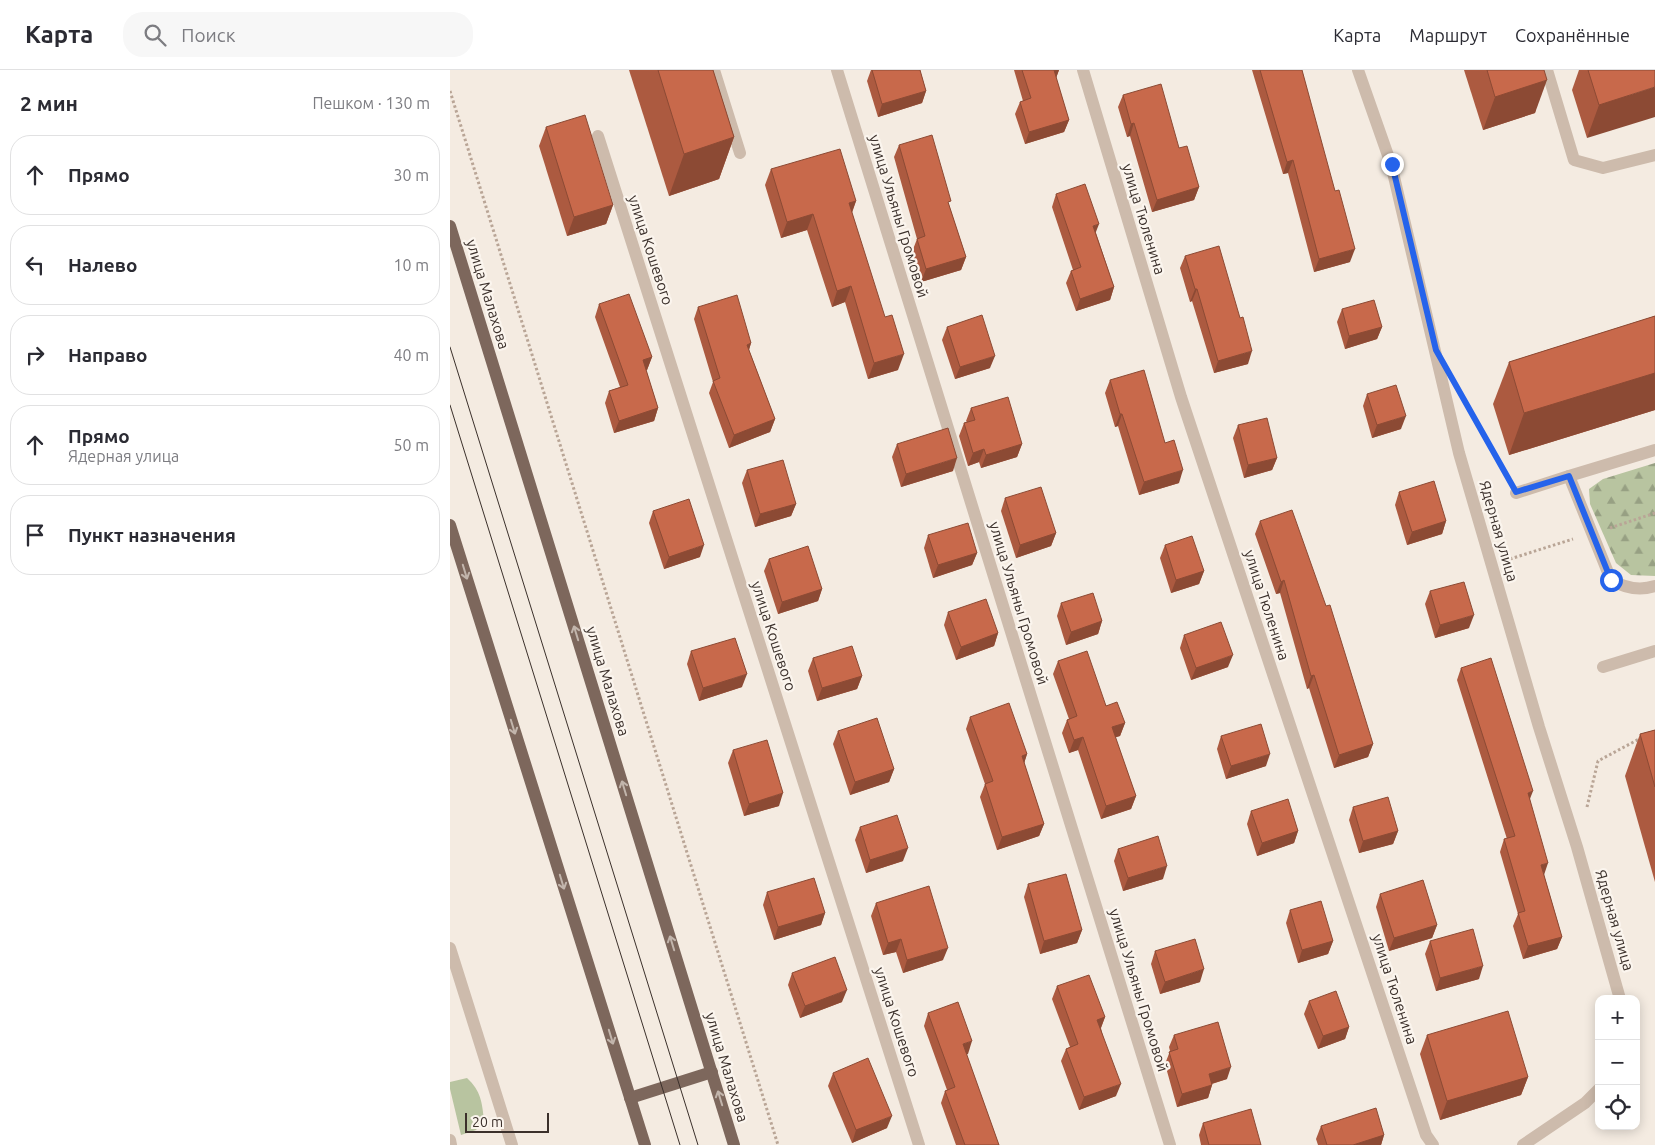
<!DOCTYPE html>
<html lang="ru">
<head>
<meta charset="utf-8">
<style>
	body { margin:0; font-family:Ubuntu,sans-serif; background:#f7f7f7; color:#2b2b33 }
	.controls { position:absolute; right:15px; bottom:15px; display:grid; overflow:hidden; border-radius:10px; box-shadow:0 2px 12px #0003 }
	.controls button { width:45px; height:45px; display:grid; place-items:center; padding:0; border:0; border-bottom:1px solid #e1e1e2; background:#fff; color:#2b2b33; font:25px sans-serif }
	.scale { position:absolute; left:15px; bottom:12px; width:84px; box-sizing:border-box; padding-left:5px; border:2px solid #3b302b; border-top:0; font-size:14px; line-height:18px; white-space:nowrap; color:#3b302b; -webkit-text-stroke:4px #fbf5ee; paint-order:stroke }
	.stop { position:absolute; width:15px; height:15px; margin:-11px; border:4px solid #2563eb; border-radius:50%; background:#fff }
	.stop.end { background:#2563eb; border-color:#fff; box-shadow:0 1px 5px #0008 }
	.list { margin:0; padding:0; list-style:none }
	h2 { display:flex; justify-content:space-between; align-items:center; height:65px; margin:0; padding:0 20px; font-size:21px }
	h2 small { font-size:16px; font-weight:400; color:#7c7c81 }
	.list li { display:grid; grid-template-columns:32px 1fr auto; gap:15px; align-items:center; box-sizing:border-box; height:80px; margin:0 10px 10px; padding:0 10px; border:1px solid #e1e1e2; border-radius:20px }
	.list b { display:block; font-size:19px; white-space:nowrap }
	.list p { margin:0; font-size:16px; white-space:nowrap; color:#7c7c81 }
	.list em { font-size:16px; font-style:normal; color:#7c7c81 }
	.icon { flex:none; width:28px; height:28px; fill:none; stroke:currentColor; stroke-width:2; stroke-linecap:round; stroke-linejoin:round }
	.map { position:relative; flex:none; width:1205px; height:1075px; overflow:hidden }
	header { display:flex; align-items:center; gap:30px; box-sizing:border-box; height:70px; padding:0 25px; background:#fff; border-bottom:1px solid #e1e1e2 }
	header strong { font-size:24px }
	nav { display:flex; gap:28px; margin-inline-start:auto; font-size:18px }
	.search { width:350px; height:45px; background:#f7f7f7; display:flex; align-items:center; gap:12px; box-sizing:border-box; padding:0 18px; border-radius:20px; color:#7c7c81; font-size:19px }
	main { display:flex }
	aside { flex:1; background:#fff }
	.map>svg:first-child { display:block }
</style>
</head>
<body>
<header>
<strong>Карта</strong>
<div class="search"><svg class="icon" aria-label="search" viewBox="0 0 24 24"><circle cx="10" cy="10" r="6"/><path d="M15 15l6 6"/></svg>Поиск</div>
<nav><a>Карта</a><a>Маршрут</a><a>Сохранённые</a></nav>
</header>
<main>
<aside>
<h2>2 мин<small>Пешком · 130 m</small></h2>
<ul class="list">
<li><svg class="icon" aria-label="ahead" viewBox="0 0 24 24"><path d="M12 20V5M6 11l6-6 6 6"/></svg><div><b>Прямо</b></div><em>30 m</em></li>
<li><svg class="icon" aria-label="left" viewBox="0 0 24 24"><path d="M17 20v-9H6M10 6l-5 5 5 5"/></svg><div><b>Налево</b></div><em>10 m</em></li>
<li><svg class="icon" aria-label="right" viewBox="0 0 24 24"><path d="M7 20v-9h11M14 6l5 5-5 5"/></svg><div><b>Направо</b></div><em>40 m</em></li>
<li><svg class="icon" aria-label="ahead" viewBox="0 0 24 24"><path d="M12 20V5M6 11l6-6 6 6"/></svg><div><b>Прямо</b><p>Ядерная улица</p></div><em>50 m</em></li>
<li><svg class="icon" aria-label="arrive" viewBox="0 0 24 24"><path d="M6 21V4h12l-3 4 3 4H6"/></svg><div><b>Пункт назначения</b></div></li>
</ul>
</aside>
<div class="map">
<svg width="1205" height="1075" viewBox="0 0 1205 1075">
	<defs>
		<pattern id="forest-firs" width="22" height="20" patternUnits="userSpaceOnUse" patternTransform="scale(1.25)"><rect width="22" height="20" fill="#b8c4a0"/><path d="M5 1l3.5 6h-7zM16 11l3.5 6h-7z" fill="#97a083"/></pattern>
	</defs>
	<rect width="100%" height="100%" fill="#f4ebe1"/>
	<path fill="#b8c4a0" d="M 17,1008 C 31,1021 32,1032 34,1050 L 26,1060 L 11,1065 L 0,1019 L 0,1012 Z"/>
	<polygon fill="url(#forest-firs)" points="1205,393 1205,506 1181,505 1166,493 1140,434 1139,419 1153,409"/>
	<g fill="none" stroke-linecap="round" stroke-linejoin="round">
		<g stroke="#b9a596" stroke-width="3" stroke-dasharray="2.5 2.5" stroke-linecap="butt">
			<polyline points="0,21 328,1075"/>
			<polyline points="1023,347 1057,407"/>
			<polyline points="1160,458 1205,443"/>
			<polyline points="1060,489 1123,469"/>
			<polyline points="1137,737 1148,691 1191,668"/>
		</g>
		<g stroke="#cdbbac" stroke-width="12">
			<polyline points="264,0 290,83"/>
			<polyline points="1097,0 1124,90 1153,98 1205,85"/>
			<path d="M 1205,380 L 1119,406 L 1161,510 C 1175,518 1190,521 1205,516"/>
			<polyline points="1066,423 1119,406"/>
			<polyline points="1153,597 1205,581"/>
			<polyline points="0,878 62,1075"/>
			<polyline points="0,1070 1,1075"/>
		</g>
		<g stroke="#cdbbac" stroke-width="12">
			<polyline points="387,0 720,1075"/>
			<polyline points="633,0 731,327 976,1065 983,1075"/>
			<polyline points="908,0 941,94 1009,383 1089,657 1127,777 1170,929"/>
			<polyline points="148,66 469,1075"/>
			<polyline points="1073,1075 1135,1033 1149,1019"/>
		</g>
		<g stroke="#7d675c" stroke-width="12">
			<polyline points="0,156 284,1075"/>
			<polyline points="0,455 195,1075"/>
			<polyline points="180,1028 262,1002"/>
		</g>
		<g stroke="#3b302b" stroke-width="1">
			<polyline points="0,277 248,1075"/>
			<polyline points="0,335 230,1075"/>
		</g>
	</g>
	<g fill="#ac5a40">
		<polygon points="179,0 263,0 284,67 269,109 219,126"/>
		<polygon points="421,0 470,0 476,21 472,33 428,47 417,11"/>
		<polygon points="564,0 609,0 606,8 619,50 614,62 575,74 565,44 570,32 573,31"/>
		<polygon points="802,0 852,0 900,192 864,202 838,103 833,104"/>
		<polygon points="1014,0 1094,0 1085,43 1033,60"/>
		<polygon points="1129,0 1205,0 1137,68 1122,20"/>
		<polygon points="673,25 729,78 749,117 744,130 702,142 680,66 677,67 668,37"/>
		<polygon points="96,57 163,135 156,154 117,166 89,76"/>
		<polygon points="449,75 499,135 516,187 511,200 471,212 462,182 467,169 444,87"/>
		<polygon points="321,99 406,131 402,143 448,300 418,309 395,232 382,237 357,160 331,168 315,115"/>
		<polygon points="606,124 646,163 664,217 660,230 626,241 616,213 621,201 623,200 602,137"/>
		<polygon points="735,186 798,294 764,303 742,231 740,232 730,198"/>
		<polygon points="149,234 202,287 197,300 196,300 208,338 204,351 164,363 155,333 159,321 170,317 145,247"/>
		<polygon points="248,237 301,273 299,280 325,349 320,362 279,378 259,323 263,312 244,249"/>
		<polygon points="892,239 932,257 927,269 895,279 887,252"/>
		<polygon points="1205,246 1205,340 1059,385 1043,334 1059,292"/>
		<polygon points="497,257 540,298 505,309 492,270"/>
		<polygon points="660,310 715,373 729,413 689,425 668,356 665,357 655,323"/>
		<polygon points="917,324 951,359 922,368 913,336"/>
		<polygon points="521,338 572,374 567,387 531,398 529,392 518,396 509,366 514,353 517,352 516,351"/>
		<polygon points="788,355 827,388 822,400 794,408 783,368"/>
		<polygon points="447,374 503,401 451,417 442,387"/>
		<polygon points="297,400 346,434 341,446 305,457 292,413"/>
		<polygon points="949,422 996,451 992,464 957,475 945,435"/>
		<polygon points="555,428 606,463 601,476 566,488 551,441"/>
		<polygon points="203,441 250,487 214,499 199,453"/>
		<polygon points="810,451 923,674 918,687 884,698 859,618 857,619 830,523 826,524 805,464"/>
		<polygon points="478,465 527,483 522,495 483,508 474,478"/>
		<polygon points="715,475 754,501 749,514 721,523 710,488"/>
		<polygon points="319,489 372,519 368,531 328,544 314,501"/>
		<polygon points="980,521 1019,558 985,568 975,534"/>
		<polygon points="611,533 652,551 648,564 616,575 607,546"/>
		<polygon points="498,542 548,563 544,576 506,590 494,555"/>
		<polygon points="734,565 778,597 741,610 730,578"/>
		<polygon points="241,581 292,617 249,631 237,594"/>
		<polygon points="363,588 412,606 407,619 367,631 358,601"/>
		<polygon points="608,591 675,653 670,666 665,667 686,726 681,739 651,749 628,680 619,683 612,663 617,650 619,649 603,604"/>
		<polygon points="1011,598 1080,730 1094,805 1112,867 1107,879 1073,889 1063,856 1068,844 1050,782 1054,769 1057,769 1007,610"/>
		<polygon points="520,647 577,684 574,693 594,754 589,766 547,780 530,727 535,714 516,659"/>
		<polygon points="1205,660 1205,812 1175,706 1190,664"/>
		<polygon points="388,661 444,699 439,712 400,725 383,674"/>
		<polygon points="771,666 816,696 776,709 767,679"/>
		<polygon points="283,680 329,736 294,746 278,693"/>
		<polygon points="903,737 948,761 943,774 909,783 899,750"/>
		<polygon points="801,741 848,761 844,773 807,786 797,754"/>
		<polygon points="410,757 453,791 416,803 405,770"/>
		<polygon points="668,779 713,809 673,821 664,791"/>
		<polygon points="578,814 632,860 627,873 590,884 574,827"/>
		<polygon points="317,822 375,843 371,855 324,870 313,835"/>
		<polygon points="930,824 987,855 982,868 939,881 926,837"/>
		<polygon points="426,833 493,890 453,903 446,882 433,885 421,846"/>
		<polygon points="840,840 883,871 878,884 848,893 836,853"/>
		<polygon points="980,871 1029,909 986,921 975,884"/>
		<polygon points="705,881 750,912 710,924 701,894"/>
		<polygon points="342,903 392,932 350,948 338,915"/>
		<polygon points="607,916 655,947 651,958 666,1026 629,1040 611,991 616,979 620,977 602,929"/>
		<polygon points="859,931 899,957 895,969 868,979 854,944"/>
		<polygon points="478,943 518,984 516,984 549,1075 506,1075 491,1033 495,1021 497,1020 474,956"/>
		<polygon points="724,965 777,1009 762,1014 762,1015 758,1028 727,1037 715,994 720,981 719,977"/>
		<polygon points="977,965 1078,1007 1071,1025 990,1050 970,984"/>
		<polygon points="383,1003 437,1058 402,1073 378,1016"/>
		<polygon points="753,1053 811,1075 751,1075 749,1065"/>
		<polygon points="871,1056 934,1065 931,1075 868,1075 866,1069"/>
	</g>
	<g fill="#8c4a34">
		<polygon points="602,0 609,0 606,8"/>
		<polygon points="1097,10 1085,43 1033,60 1045,27"/>
		<polygon points="1205,17 1205,47 1137,68 1149,35"/>
		<polygon points="476,21 472,33 428,47 432,34"/>
		<polygon points="619,50 614,62 575,74 579,62"/>
		<polygon points="684,53 680,66 677,67 681,54"/>
		<polygon points="284,67 269,109 219,126 234,84"/>
		<polygon points="843,90 838,103 833,104 837,92"/>
		<polygon points="749,117 744,130 702,142 707,130"/>
		<polygon points="406,131 400,147 399,133"/>
		<polygon points="163,135 156,154 117,166 124,147"/>
		<polygon points="363,144 357,160 331,168 337,152"/>
		<polygon points="649,154 644,167 643,156"/>
		<polygon points="905,179 900,192 864,202 869,189"/>
		<polygon points="516,187 511,200 471,212 476,199"/>
		<polygon points="401,216 395,232 382,237 387,221"/>
		<polygon points="664,217 660,230 626,241 630,229"/>
		<polygon points="745,219 747,219 742,231 740,232"/>
		<polygon points="932,257 927,269 895,279 899,266"/>
		<polygon points="301,273 297,286 297,275"/>
		<polygon points="802,281 798,294 764,303 768,291"/>
		<polygon points="454,284 448,300 418,309 424,293"/>
		<polygon points="545,286 540,298 505,309 510,297"/>
		<polygon points="202,287 197,300 188,303 193,290"/>
		<polygon points="1205,303 1205,340 1059,385 1074,343"/>
		<polygon points="208,338 204,351 164,363 169,351"/>
		<polygon points="670,344 672,344 668,356 665,357"/>
		<polygon points="956,346 951,359 922,368 927,355"/>
		<polygon points="325,349 320,362 279,378 284,365"/>
		<polygon points="572,374 567,387 531,398 536,385"/>
		<polygon points="534,379 529,392 518,396 523,383"/>
		<polygon points="507,388 503,401 451,417 456,404"/>
		<polygon points="827,388 822,400 794,408 798,395"/>
		<polygon points="733,400 729,413 689,425 694,412"/>
		<polygon points="346,434 341,446 305,457 310,444"/>
		<polygon points="996,451 992,464 957,475 962,462"/>
		<polygon points="606,463 601,476 566,488 570,475"/>
		<polygon points="254,475 250,487 214,499 219,487"/>
		<polygon points="527,483 522,495 483,508 488,495"/>
		<polygon points="754,501 749,514 721,523 726,510"/>
		<polygon points="834,510 830,523 826,524 831,512"/>
		<polygon points="372,519 368,531 328,544 332,532"/>
		<polygon points="1024,545 1019,558 985,568 990,555"/>
		<polygon points="652,551 648,564 616,575 621,562"/>
		<polygon points="548,563 544,576 506,590 511,577"/>
		<polygon points="783,585 778,597 741,610 746,598"/>
		<polygon points="297,604 292,617 249,631 253,618"/>
		<polygon points="864,605 859,618 857,619 861,606"/>
		<polygon points="412,606 407,619 367,631 372,618"/>
		<polygon points="675,653 670,666 657,670 662,657"/>
		<polygon points="633,667 628,680 619,683 624,670"/>
		<polygon points="923,674 918,687 884,698 889,685"/>
		<polygon points="577,684 573,697 572,686"/>
		<polygon points="820,684 816,696 776,709 781,696"/>
		<polygon points="444,699 439,712 400,725 405,712"/>
		<polygon points="1083,721 1078,734 1078,723"/>
		<polygon points="333,723 329,736 294,746 299,734"/>
		<polygon points="686,726 681,739 651,749 656,736"/>
		<polygon points="594,754 589,766 547,780 552,767"/>
		<polygon points="848,761 844,773 807,786 812,773"/>
		<polygon points="948,761 943,774 909,783 913,771"/>
		<polygon points="458,778 453,791 416,803 420,790"/>
		<polygon points="1098,793 1094,805 1091,795"/>
		<polygon points="717,796 713,809 673,821 678,808"/>
		<polygon points="375,843 371,855 324,870 328,857"/>
		<polygon points="987,855 982,868 939,881 944,868"/>
		<polygon points="632,860 627,873 590,884 594,871"/>
		<polygon points="1112,867 1107,879 1073,889 1078,876"/>
		<polygon points="451,869 446,882 433,885 438,873"/>
		<polygon points="883,871 878,884 848,893 852,880"/>
		<polygon points="498,878 493,890 453,903 457,890"/>
		<polygon points="1033,896 1029,909 986,921 990,908"/>
		<polygon points="754,899 750,912 710,924 715,912"/>
		<polygon points="397,920 392,932 350,948 355,936"/>
		<polygon points="655,947 650,960 647,950"/>
		<polygon points="899,957 895,969 868,979 873,966"/>
		<polygon points="522,971 518,984 508,987 513,974"/>
		<polygon points="781,997 777,1009 754,1016 759,1004"/>
		<polygon points="1078,1007 1071,1025 990,1050 997,1031"/>
		<polygon points="671,1014 666,1026 629,1040 634,1027"/>
		<polygon points="762,1015 758,1028 727,1037 732,1024"/>
		<polygon points="442,1046 437,1058 402,1073 406,1060"/>
		<polygon points="934,1065 931,1075 903,1075"/>
	</g>
	<g fill="#c8694b" stroke="#8c4a34">
		<polygon points="208,0 263,0 284,67 234,84"/>
		<polygon points="422,0 470,0 476,21 432,34"/>
		<polygon points="572,0 604,0 619,50 579,62 570,32 581,28"/>
		<polygon points="810,0 852,0 885,121 889,120 905,179 869,189 843,90 837,92"/>
		<polygon points="1037,0 1094,0 1097,10 1045,27"/>
		<polygon points="1138,0 1205,0 1205,17 1149,35"/>
		<polygon points="711,14 729,78 737,76 749,117 707,130 684,53 681,54 673,25"/>
		<polygon points="135,45 163,135 124,147 96,57"/>
		<polygon points="482,65 501,131 498,132 516,187 476,199 467,169 475,166 449,75"/>
		<polygon points="390,79 406,131 399,133 435,247 442,245 454,284 424,293 401,216 387,221 363,144 337,152 321,99"/>
		<polygon points="635,114 649,154 643,156 664,217 630,229 621,201 631,197 606,124"/>
		<polygon points="769,176 790,248 793,247 802,281 768,291 747,219 745,219 735,186"/>
		<polygon points="179,224 202,287 193,290 208,338 169,351 159,321 178,315 149,234"/>
		<polygon points="287,225 301,273 297,275 325,349 284,365 263,311 270,308 248,237"/>
		<polygon points="924,230 932,257 899,266 892,239"/>
		<polygon points="532,245 545,286 510,297 497,257"/>
		<polygon points="1205,246 1205,303 1074,343 1059,292"/>
		<polygon points="694,300 715,373 724,370 733,400 694,412 672,344 670,344 660,310"/>
		<polygon points="946,315 956,346 927,355 917,324"/>
		<polygon points="558,327 572,374 536,385 534,379 523,383 514,353 525,350 521,338"/>
		<polygon points="817,348 827,388 798,395 788,355"/>
		<polygon points="498,358 507,388 456,404 447,374"/>
		<polygon points="333,390 346,434 310,444 297,400"/>
		<polygon points="984,411 996,451 962,462 949,422"/>
		<polygon points="591,417 606,463 570,475 555,428"/>
		<polygon points="239,429 254,475 219,487 203,441"/>
		<polygon points="842,440 876,536 880,535 923,674 889,685 864,605 861,606 834,510 831,512 810,451"/>
		<polygon points="518,453 527,483 488,495 478,465"/>
		<polygon points="742,466 754,501 726,510 715,475"/>
		<polygon points="358,476 372,519 332,532 319,489"/>
		<polygon points="1014,512 1024,545 990,555 980,521"/>
		<polygon points="643,523 652,551 621,562 611,533"/>
		<polygon points="536,529 548,563 511,577 498,542"/>
		<polygon points="771,552 783,585 746,598 734,565"/>
		<polygon points="285,568 297,604 253,618 241,581"/>
		<polygon points="402,576 412,606 372,618 363,588"/>
		<polygon points="637,581 656,636 667,632 675,653 662,657 686,726 656,736 633,667 624,670 617,650 627,646 608,591"/>
		<polygon points="1041,588 1083,721 1078,723 1098,793 1091,795 1112,867 1078,876 1068,843 1075,841 1054,769 1065,766 1011,598"/>
		<polygon points="559,633 577,684 572,686 594,754 552,767 535,714 543,711 520,647"/>
		<polygon points="427,648 444,699 405,712 388,661"/>
		<polygon points="811,654 820,684 781,696 771,666"/>
		<polygon points="1205,660 1205,717 1190,664"/>
		<polygon points="317,670 333,723 299,734 283,680"/>
		<polygon points="938,727 948,761 913,771 903,737"/>
		<polygon points="838,729 848,761 812,773 801,741"/>
		<polygon points="447,745 458,778 420,790 410,757"/>
		<polygon points="708,766 717,796 678,808 668,779"/>
		<polygon points="616,804 632,860 594,871 578,814"/>
		<polygon points="364,808 375,843 328,857 317,822"/>
		<polygon points="973,810 987,855 944,868 930,824"/>
		<polygon points="479,816 498,878 457,890 451,869 438,873 426,833"/>
		<polygon points="871,831 883,871 852,880 840,840"/>
		<polygon points="1023,859 1033,896 990,908 980,871"/>
		<polygon points="745,869 754,899 715,912 705,881"/>
		<polygon points="385,887 397,920 355,936 342,903"/>
		<polygon points="639,905 655,947 647,950 671,1014 634,1027 616,979 628,974 607,916"/>
		<polygon points="886,921 899,957 873,966 859,931"/>
		<polygon points="508,932 522,971 513,974 549,1075 515,1075 495,1021 505,1017 478,943"/>
		<polygon points="1058,941 1078,1007 997,1031 977,965"/>
		<polygon points="768,952 781,997 759,1004 762,1015 732,1024 719,982 728,979 724,965"/>
		<polygon points="418,988 442,1046 406,1060 383,1003"/>
		<polygon points="926,1038 934,1065 903,1075 877,1075 871,1056"/>
		<polygon points="801,1039 811,1075 759,1075 753,1053"/>
	</g>
	<defs><path id="oneway-shaft" d="M-6 0H5M1.5-3L5.5 0L1.5 3" fill="none" stroke-width="1.6" stroke-linecap="round" stroke-linejoin="round" transform="scale(1.25)"/></defs>
	<g stroke="#c2b5ac">
		<use href="#oneway-shaft" transform="translate(15 502) rotate(73)"/>
		<use href="#oneway-shaft" transform="translate(126 563) rotate(-107)"/>
		<use href="#oneway-shaft" transform="translate(63 657) rotate(73)"/>
		<use href="#oneway-shaft" transform="translate(174 718) rotate(-107)"/>
		<use href="#oneway-shaft" transform="translate(112 812) rotate(73)"/>
		<use href="#oneway-shaft" transform="translate(222 873) rotate(-107)"/>
		<use href="#oneway-shaft" transform="translate(161 967) rotate(73)"/>
		<use href="#oneway-shaft" transform="translate(270 1028) rotate(-107)"/>
	</g>
	<g fill="none" stroke-linecap="round" stroke-linejoin="round">
		<polyline stroke="#2563eb" stroke-width="6" points="942,94 986,280 1066,422 1119,406 1161,510"/>
	</g>
	<g text-anchor="middle" dominant-baseline="central" stroke-width="4.5" stroke-linejoin="round" paint-order="stroke">
		<g font-size="15" fill="#3b302b" stroke="#fbf5ee">
			<text transform="translate(449 146) rotate(73)">улица Ульяны Громовой</text>
			<text transform="translate(694 149) rotate(73)">улица Тюленина</text>
			<text transform="translate(201 180) rotate(72)">улица Кошевого</text>
			<text transform="translate(38 224) rotate(73)">улица Малахова</text>
			<text transform="translate(1049 461) rotate(74)">Ядерная улица</text>
			<text transform="translate(569 533) rotate(73)">улица Ульяны Громовой</text>
			<text transform="translate(817 535) rotate(72)">улица Тюленина</text>
			<text transform="translate(324 566) rotate(72)">улица Кошевого</text>
			<text transform="translate(158 611) rotate(73)">улица Малахова</text>
			<text transform="translate(1165 850) rotate(74)">Ядерная улица</text>
			<text transform="translate(945 919) rotate(72)">улица Тюленина</text>
			<text transform="translate(689 920) rotate(73)">улица Ульяны Громовой</text>
			<text transform="translate(447 952) rotate(72)">улица Кошевого</text>
			<text transform="translate(277 997) rotate(73)">улица Малахова</text>
		</g>
	</g>
</svg>
<div class="controls">
<button>+</button>
<button>−</button>
<button><svg class="icon" aria-label="locate" viewBox="0 0 24 24"><circle cx="12" cy="12" r="6"/><path d="M12 2v4M12 18v4M2 12h4M18 12h4"/></svg></button>
</div>
<div class="scale">20 m</div>
<div class="stop" style="left:1161px;top:510px"></div>
<div class="stop end" style="left:942px;top:94px"></div>
</div>
</main>
</body>
</html>
